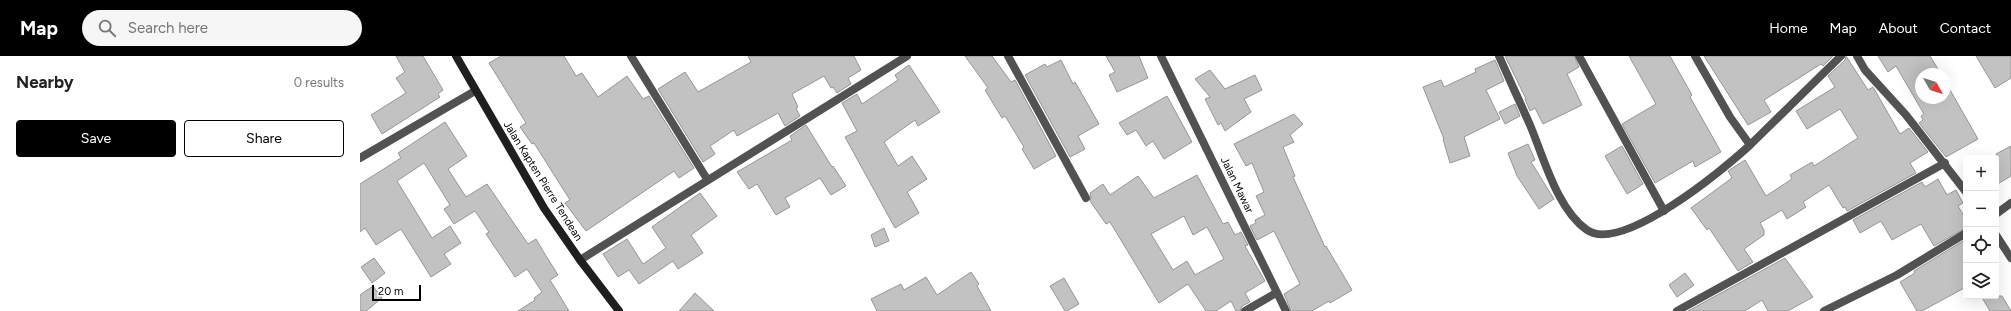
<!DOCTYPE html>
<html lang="en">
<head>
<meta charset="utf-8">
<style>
	body { margin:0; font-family:Figtree,sans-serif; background:#f6f6f6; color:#222 }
	.controls { position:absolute; right:12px; bottom:12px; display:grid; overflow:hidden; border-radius:4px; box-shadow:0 4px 16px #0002 }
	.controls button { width:36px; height:36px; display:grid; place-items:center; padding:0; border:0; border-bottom:1px solid #e0e0e0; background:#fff; color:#222; font:20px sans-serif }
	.compass { position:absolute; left:1555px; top:12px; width:36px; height:36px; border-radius:50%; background:#fff; box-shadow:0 4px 16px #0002; rotate:129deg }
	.scale { position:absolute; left:12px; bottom:10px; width:49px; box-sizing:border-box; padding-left:4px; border:2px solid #000; border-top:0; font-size:11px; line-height:14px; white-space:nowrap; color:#000; -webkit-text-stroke:3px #fff; paint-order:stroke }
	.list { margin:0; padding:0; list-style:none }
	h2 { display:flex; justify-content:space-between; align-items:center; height:52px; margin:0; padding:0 16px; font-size:17px }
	h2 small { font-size:13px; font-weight:400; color:#767676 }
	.actions { display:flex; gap:8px; padding:12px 16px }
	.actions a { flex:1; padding:9px 0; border:1px solid #000; border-radius:4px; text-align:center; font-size:14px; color:#000 }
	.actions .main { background:#000; color:#fff }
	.icon { flex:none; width:22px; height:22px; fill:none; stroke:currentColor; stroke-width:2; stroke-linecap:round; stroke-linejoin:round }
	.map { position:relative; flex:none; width:1651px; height:255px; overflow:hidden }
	header { display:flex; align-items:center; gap:24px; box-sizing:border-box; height:56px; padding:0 20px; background:#000; color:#fff }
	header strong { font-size:19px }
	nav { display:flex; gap:22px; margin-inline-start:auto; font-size:14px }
	.search { width:280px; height:36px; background:#f6f6f6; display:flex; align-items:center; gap:10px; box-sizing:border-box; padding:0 14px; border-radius:22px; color:#767676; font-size:15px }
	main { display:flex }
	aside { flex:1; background:#fff }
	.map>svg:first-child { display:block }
</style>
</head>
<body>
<header>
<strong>Map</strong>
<div class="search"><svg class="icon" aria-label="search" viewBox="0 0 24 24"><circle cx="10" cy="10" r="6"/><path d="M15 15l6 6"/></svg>Search here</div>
<nav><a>Home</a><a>Map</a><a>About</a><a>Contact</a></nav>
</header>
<main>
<aside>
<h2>Nearby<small>0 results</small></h2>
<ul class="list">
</ul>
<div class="actions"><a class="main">Save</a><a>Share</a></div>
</aside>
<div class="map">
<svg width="1651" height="255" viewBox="0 0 1651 255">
	<rect width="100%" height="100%" fill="#fff"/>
	<g fill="#c2c2c2" stroke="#969696" fill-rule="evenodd">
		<polygon points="36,0 63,0 83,34 78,38 80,41 22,78 11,59 46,37 36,22 45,16"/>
		<polygon points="141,0 204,0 216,20 222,17 238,41 267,20 283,43 289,40 334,112 319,122 314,115 226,175 205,147 210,144 174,87 172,88 160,71 166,67 129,7"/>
		<polygon points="388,0 494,0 501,14 488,22 491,28 477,37 473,31 471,32 464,20 432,38 438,51 436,52 440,60 425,70 418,57 377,80 374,74 350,90 355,98 343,106 298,33 325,16 338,36 391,6"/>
		<polygon points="605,0 632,0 651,26 655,24 696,100 674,113 662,93 664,91 645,60 642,62 625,34 628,32"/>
		<polygon points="746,0 779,0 788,22 757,36 749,19 755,16"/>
		<polygon points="1145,0 1214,0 1219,11 1207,18 1222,49 1183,68 1175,52 1170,55 1165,43 1166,43"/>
		<polygon points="1269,0 1310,0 1332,39 1330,41 1361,96 1335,111 1333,105 1295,127 1262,68 1296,48"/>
		<polygon points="1344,0 1473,0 1463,10 1461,8 1404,44 1411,56 1388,69"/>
		<polygon points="1486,0 1508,34 1513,31 1540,78 1549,72 1568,96 1550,107 1556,117 1487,155 1485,151 1483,152 1469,129 1443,146 1446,151 1427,163 1422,154 1400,167 1404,174 1404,179 1384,193 1393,206 1378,215 1349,172 1347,174 1331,152 1372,122 1368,115 1385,104 1406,140 1432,123 1430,119 1452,106 1454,110 1498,82 1480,53 1447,73 1436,55 1475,31 1468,20 1485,4"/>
		<polygon points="1518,0 1570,0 1581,18 1561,18 1561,42 1585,42 1585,25 1618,83 1586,101 1559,67 1563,64 1561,60 1564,58 1536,10 1528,16"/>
		<polygon points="1616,0 1651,0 1651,22 1635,32"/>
		<polygon points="701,4 713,28 715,26 739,68 718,80 725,93 710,101 665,19 685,8 687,11"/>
		<polygon points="1135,4 1144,25 1126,34 1140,63 1104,81 1110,100 1090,107 1083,83 1084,83 1063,31 1081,24 1084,31 1116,16 1115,13"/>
		<polygon points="549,9 580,56 558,70 555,64 524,86 538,110 552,100 567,123 547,136 559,157 535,172 485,81 497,75 482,47 497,38 502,48 538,24 535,19"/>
		<polygon points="850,14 865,33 895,19 902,34 884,43 891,56 865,75 861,67 858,69 845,43 850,41 835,23"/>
		<polygon points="807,40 832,86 804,103 793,85 786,90 776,74 767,79 759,67"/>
		<polygon points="1155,48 1160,60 1145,68 1139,56"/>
		<polygon points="934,58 943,68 930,79 934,86 923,91 935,120 933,121 965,191 966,190 992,234 970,247 969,245 952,255 931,255 924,238 940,228 914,175 897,184 890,170 896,167 895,164 905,159 896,140 904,136 892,107 886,110 874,88"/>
		<polygon points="85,66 107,100 88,113 106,141 127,128 168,188 176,183 183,195 198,219 190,224 209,255 158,255 175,244 174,242 182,236 167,213 155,221 126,178 129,176 115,155 94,168 84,153 90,149 64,107 37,125 72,182 90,170 101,187 84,198 91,208 71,221 41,173 16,189 5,172 0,176 0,128 41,102 38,97"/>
		<polygon points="446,69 472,111 473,110 486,130 471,139 460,122 425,142 430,151 416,159 397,128 389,133 377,116 432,84 430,80"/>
		<polygon points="1168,88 1175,104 1171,106 1194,143 1179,153 1157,120 1148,97"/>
		<polygon points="1262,90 1283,128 1267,138 1245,100"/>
		<polygon points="1651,90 1651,120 1636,129 1636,98"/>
		<path d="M 837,119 L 863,168 L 868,166 L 875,179 L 881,176 L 888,189 L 885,190 L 905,225 L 885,237 L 890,246 L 882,250 L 880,255 L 876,255 L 871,245 L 856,255 L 846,255 L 828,228 L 799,247 L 750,166 L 746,168 L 730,145 L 731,142 L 730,137 L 743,128 L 750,139 L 778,120 L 794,142 ZM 824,160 L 833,179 L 847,171 L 864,203 L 835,219 L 827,205 L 813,214 L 791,178 Z"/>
		<polygon points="1578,123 1587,139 1596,134 1603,147 1598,150 1606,163 1606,172 1574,190 1561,168 1532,184 1521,165 1500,177 1493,164 1562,126 1565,131"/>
		<polygon points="340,137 357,160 331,179 343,197 318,213 313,205 279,228 269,214 258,221 243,198 267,183 283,208 306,192 292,171"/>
		<polygon points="524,172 529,185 515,191 511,179"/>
		<polygon points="1606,183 1606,231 1562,255 1557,255 1540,226 1555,217 1554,215"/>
		<polygon points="14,202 25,217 12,227 1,211"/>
		<polygon points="1425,202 1453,241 1428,255 1408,255 1402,244 1385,255 1328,255"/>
		<polygon points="611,216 619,228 617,230 631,255 517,255 511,243 541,228 544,234 566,221 577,239"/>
		<polygon points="1325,217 1334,229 1317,241 1309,229"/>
		<polygon points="704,222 719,248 707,255 705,255 690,230"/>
		<polygon points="13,230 22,242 6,255 0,255 0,239"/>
		<polygon points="335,237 354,255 319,255"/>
		<polygon points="1621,240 1642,240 1651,255 1630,255"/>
	</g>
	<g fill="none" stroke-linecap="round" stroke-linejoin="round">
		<g stroke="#525252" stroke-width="8">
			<polyline points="271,0 347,123"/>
			<polyline points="648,0 726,142"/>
			<polyline points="801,0 926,255"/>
			<path d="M 1139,0 C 1149,23 1160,46 1170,69 C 1184,102 1197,153 1227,174 C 1262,198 1364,113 1390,89 L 1370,61 L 1335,0"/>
			<polyline points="1219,0 1304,155"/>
			<polyline points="1497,0 1505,14 1546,59 1606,136"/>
			<polyline points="1390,89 1481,0"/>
			<polyline points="0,102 115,35"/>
			<polyline points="1636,158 1651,147"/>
			<polyline points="1636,179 1651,202"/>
			<polyline points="220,204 547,0"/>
			<polyline points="885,255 916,237"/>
			<polyline points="1317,255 1585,107"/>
			<polyline points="1464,255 1537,219 1606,177"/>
		</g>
		<polyline stroke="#1f1f1f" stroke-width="8" points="96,0 184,152 220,204 259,255"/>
	</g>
	<g text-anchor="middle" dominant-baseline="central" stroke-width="3.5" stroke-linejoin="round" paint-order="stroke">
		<g font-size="11" fill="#000" stroke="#fff">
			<text transform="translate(183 125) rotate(58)">Jalan Kapten Pierre Tendean</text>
			<text transform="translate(877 129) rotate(64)">Jalan Mawar</text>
		</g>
	</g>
</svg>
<div class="controls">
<button>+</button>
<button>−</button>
<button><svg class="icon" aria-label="locate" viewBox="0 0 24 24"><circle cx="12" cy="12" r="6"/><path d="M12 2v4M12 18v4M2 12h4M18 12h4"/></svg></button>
<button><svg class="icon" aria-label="layers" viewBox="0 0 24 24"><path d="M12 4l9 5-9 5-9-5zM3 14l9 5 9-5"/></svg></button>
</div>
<svg class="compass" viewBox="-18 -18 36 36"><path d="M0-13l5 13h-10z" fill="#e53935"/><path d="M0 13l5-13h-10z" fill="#767676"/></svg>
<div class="scale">20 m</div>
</div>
</main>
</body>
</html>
